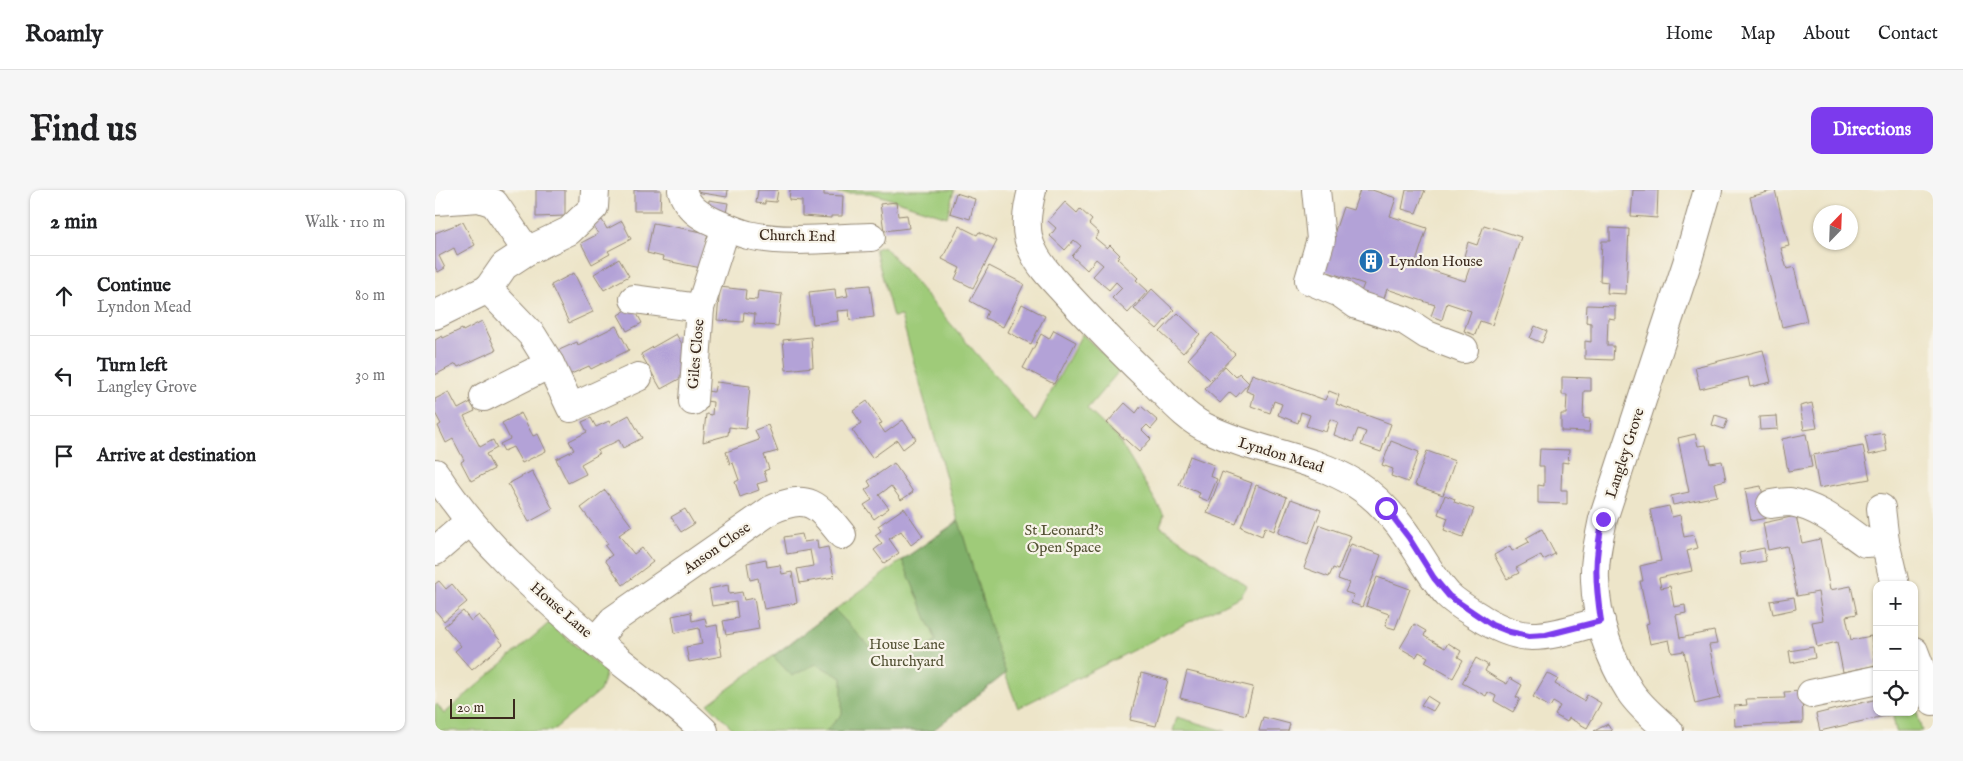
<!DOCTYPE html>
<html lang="en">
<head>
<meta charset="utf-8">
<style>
	body { margin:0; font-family:"IM FELL English",serif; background:#f6f6f6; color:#202124 }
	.controls { position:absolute; right:15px; bottom:15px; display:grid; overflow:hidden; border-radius:10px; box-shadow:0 1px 4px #0004 }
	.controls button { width:45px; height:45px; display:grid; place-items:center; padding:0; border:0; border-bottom:1px solid #e0e0e0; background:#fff; color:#202124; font:25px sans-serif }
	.compass { position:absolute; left:1378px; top:15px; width:45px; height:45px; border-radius:50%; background:#fff; box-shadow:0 1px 4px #0004; rotate:23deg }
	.scale { position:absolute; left:15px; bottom:12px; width:65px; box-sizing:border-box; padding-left:5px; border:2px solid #3b2a1e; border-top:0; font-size:14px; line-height:18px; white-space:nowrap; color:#3b2a1e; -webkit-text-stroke:4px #f7f3e8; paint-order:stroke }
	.stop { position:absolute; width:15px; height:15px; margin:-11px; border:4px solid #7c3aed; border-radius:50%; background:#fff }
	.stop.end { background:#7c3aed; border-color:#fff; box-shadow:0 1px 5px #0008 }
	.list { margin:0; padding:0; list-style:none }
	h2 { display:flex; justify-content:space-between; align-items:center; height:65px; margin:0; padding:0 20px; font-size:21px }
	h2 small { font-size:16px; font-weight:400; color:#757577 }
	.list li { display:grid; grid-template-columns:32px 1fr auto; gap:15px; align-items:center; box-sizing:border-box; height:80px; padding:0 20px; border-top:1px solid #e0e0e0 }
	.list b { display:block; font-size:19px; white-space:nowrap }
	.list p { margin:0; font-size:16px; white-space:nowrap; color:#757577 }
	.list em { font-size:16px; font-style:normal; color:#757577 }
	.icon { flex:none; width:28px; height:28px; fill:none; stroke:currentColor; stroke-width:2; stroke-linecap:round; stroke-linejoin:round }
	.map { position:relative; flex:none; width:1498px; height:541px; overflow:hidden; border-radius:10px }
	header { display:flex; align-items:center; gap:30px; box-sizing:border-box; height:70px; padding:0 25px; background:#fff; border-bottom:1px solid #e0e0e0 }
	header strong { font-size:24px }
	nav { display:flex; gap:28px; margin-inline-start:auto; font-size:18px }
	.intro { display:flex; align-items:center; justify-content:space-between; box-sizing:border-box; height:120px; padding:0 30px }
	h1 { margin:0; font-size:35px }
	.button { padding:12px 22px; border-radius:10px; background:#7c3aed; color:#fff; font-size:18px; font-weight:700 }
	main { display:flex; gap:30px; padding:0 30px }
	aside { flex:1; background:#fff; border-radius:10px; box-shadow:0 1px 4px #0004 }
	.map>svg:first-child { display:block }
</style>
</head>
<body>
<header>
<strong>Roamly</strong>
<nav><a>Home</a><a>Map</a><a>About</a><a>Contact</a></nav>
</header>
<div class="intro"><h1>Find us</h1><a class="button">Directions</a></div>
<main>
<aside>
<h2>2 min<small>Walk · 110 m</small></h2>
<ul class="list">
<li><svg class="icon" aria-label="ahead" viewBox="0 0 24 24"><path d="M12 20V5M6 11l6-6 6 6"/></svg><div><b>Continue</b><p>Lyndon Mead</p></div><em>80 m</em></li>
<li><svg class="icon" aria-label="left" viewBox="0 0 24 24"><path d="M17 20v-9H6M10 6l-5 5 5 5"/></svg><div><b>Turn left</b><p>Langley Grove</p></div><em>30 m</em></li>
<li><svg class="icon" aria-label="arrive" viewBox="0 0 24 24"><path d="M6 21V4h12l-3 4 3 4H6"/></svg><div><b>Arrive at destination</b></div></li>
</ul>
</aside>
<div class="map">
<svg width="1498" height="541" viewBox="0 0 1498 541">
	<rect width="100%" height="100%" fill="#f7f3e8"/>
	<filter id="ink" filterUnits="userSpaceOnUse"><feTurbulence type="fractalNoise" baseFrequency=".02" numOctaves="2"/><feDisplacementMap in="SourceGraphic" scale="10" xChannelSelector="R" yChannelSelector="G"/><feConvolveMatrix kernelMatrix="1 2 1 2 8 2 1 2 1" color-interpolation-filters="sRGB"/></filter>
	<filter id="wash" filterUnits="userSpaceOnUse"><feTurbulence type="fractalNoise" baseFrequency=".0096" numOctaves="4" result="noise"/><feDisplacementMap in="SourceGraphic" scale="20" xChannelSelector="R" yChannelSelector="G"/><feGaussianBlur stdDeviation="1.12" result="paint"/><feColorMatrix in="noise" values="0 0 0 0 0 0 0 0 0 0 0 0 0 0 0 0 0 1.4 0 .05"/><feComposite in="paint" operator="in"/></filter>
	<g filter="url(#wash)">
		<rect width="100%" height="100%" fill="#ede5c9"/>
		<g fill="#9fcb79" stroke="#6d7a4c">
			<polygon points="400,0 519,0 512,27 436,3 403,3"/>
			<polygon points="449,56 600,232 647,144 685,180 652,219 682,247 729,325 725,336 812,396 806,406 583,518 570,484 497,541 300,541 273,514 467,370 523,331 466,126 458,127 440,59"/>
			<polygon points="114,433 171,482 165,501 117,541 0,541 0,516 2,514 9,524"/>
			<polygon points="1479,512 1487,541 1461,541 1457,522 1479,522"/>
			<polygon points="742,527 791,541 738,541"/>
		</g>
		<polygon fill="#7faf69" stroke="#5d6c44" points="524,331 560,453 571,483 497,541 391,541 407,524 407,488 381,474 357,486 338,466 400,420 460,483 501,450 467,370"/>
		<g id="blocks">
			<g fill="#b3a2d7">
				<polygon points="101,0 130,0 130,26 101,27"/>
				<polygon points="199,0 226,0 225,21 199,21"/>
				<polygon points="262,0 293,0 292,7 261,2"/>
				<polygon points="323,0 343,0 341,12 330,11 330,14 321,13"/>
				<polygon points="355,0 389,0 389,5 408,6 407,26 396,26 396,28 367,26 367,11 354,10"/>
				<polygon points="925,0 937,0 961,8 955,26 992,38 980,75 1030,91 1038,68 1029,66 1033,52 1042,55 1049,35 1086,47 1057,135 1045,131 1040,145 1029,141 1036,121 1012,113 1007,130 996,126 1000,115 952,99 947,115 924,107 929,94 887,80 908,17 918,20"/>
				<polygon points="971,0 990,0 981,23 967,19"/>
				<polygon points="1198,0 1223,0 1222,28 1196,26"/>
				<polygon points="1340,0 1354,56 1346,58 1349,69 1352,79 1359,77 1372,131 1347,137 1315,7"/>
				<polygon points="521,3 540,9 535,29 515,23"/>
				<polygon points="274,10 293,13 291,23 273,20"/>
				<polygon points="461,12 463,26 472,25 474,38 449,41 445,14"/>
				<polygon points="630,12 642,23 645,19 657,30 654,34 664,43 660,48 672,58 675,55 685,65 682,68 703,88 701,90 713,101 693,123 677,108 687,98 681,92 674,100 658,86 668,75 661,69 652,80 637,66 646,56 639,50 630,60 615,46 621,38 613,31"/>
				<polygon points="167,30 172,39 187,31 196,49 173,61 175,64 157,74 146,53 163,44 158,35"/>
				<polygon points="28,32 40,55 22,65 19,58 4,66 10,78 3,82 0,77 0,43"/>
				<polygon points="218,33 273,43 266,78 227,70 228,67 212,63"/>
				<polygon points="524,36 542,45 544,42 562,51 538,98 520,89 525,78 507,69"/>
				<polygon points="1175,38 1194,39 1191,104 1172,103 1173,92 1165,91 1167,51 1175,51"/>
				<polygon points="184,69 194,86 169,100 159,84"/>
				<polygon points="554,76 589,94 568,137 550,128 553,121 535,111"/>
				<polygon points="139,83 158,122 134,133 116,95"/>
				<polygon points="435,95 439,127 415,130 414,120 402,121 403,131 378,134 374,102 400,99 401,108 413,106 411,97"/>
				<polygon points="285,97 311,100 310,109 322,110 323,101 347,104 343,136 319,134 320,124 309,122 308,132 282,130"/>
				<polygon points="717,99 739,120 722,139 699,119"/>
				<polygon points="587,114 610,126 596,154 573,142"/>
				<polygon points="1152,115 1180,116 1180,129 1173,128 1172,156 1179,156 1178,170 1150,169 1150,151 1156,152 1156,133 1151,132"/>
				<polygon points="198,116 207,133 192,141 183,125"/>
				<polygon points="743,123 765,144 748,163 725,142"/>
				<polygon points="47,131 61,160 23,177 21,174 0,185 0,150 7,146 8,148 27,139 28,141"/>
				<polygon points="181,136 194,160 156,179 154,176 134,185 122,161 142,152 143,155"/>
				<polygon points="1100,136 1112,141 1107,153 1095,148"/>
				<polygon points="619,140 641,152 619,194 588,178 606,144 614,149"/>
				<polygon points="777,143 800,164 775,190 753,169"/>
				<polygon points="241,144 257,171 255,183 226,199 206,164"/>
				<polygon points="376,147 378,177 351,180 348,150"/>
				<polygon points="1328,160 1336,192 1315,197 1313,187 1265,199 1260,177"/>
				<polygon points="790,176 801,187 804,183 814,193 801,207 795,202 785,213 770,199"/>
				<polygon points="817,184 890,210 894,201 904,205 901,214 956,234 946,262 926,255 931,242 923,239 918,252 899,245 903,232 895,229 891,242 871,236 875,225 866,222 863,233 843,225 847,214 839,211 835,223 816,216 819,204 811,201"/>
				<polygon points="1127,187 1156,188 1156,201 1149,201 1148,228 1155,229 1154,242 1126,241 1126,224 1131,224 1132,205 1127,205"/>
				<polygon points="281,192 315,196 311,239 294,237 293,245 268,252 271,224 277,225 278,212 271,211 272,201 279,202"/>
				<polygon points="14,202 23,219 36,212 40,221 29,226 45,257 58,250 62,258 51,264 59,279 36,291 26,272 29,270 18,249 11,253 3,236 6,234 0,223 0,209"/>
				<polygon points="432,211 447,233 444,234 450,243 468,230 481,249 468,259 462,250 437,268 417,240 426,233 418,221"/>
				<polygon points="690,213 701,223 706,216 723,231 716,239 712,235 707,240 716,249 704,262 672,233"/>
				<polygon points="1377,213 1382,238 1369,240 1365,216"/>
				<polygon points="86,223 98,246 103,244 111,261 87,273 78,257 69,261 65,254 75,249 67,233"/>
				<polygon points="194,225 207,248 188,258 184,250 162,261 164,264 146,274 151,284 133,293 121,269 139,260 134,251 152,242 147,232 156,228 161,237 174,231 176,235"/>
				<polygon points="1280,225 1293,229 1289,239 1277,235"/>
				<polygon points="1342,226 1343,239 1325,240 1324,227"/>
				<polygon points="333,235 343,261 329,265 334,279 329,281 332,291 322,294 324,300 305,307 300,292 304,290 298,273 295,274 291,262 324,250 320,240"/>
				<polygon points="1449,243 1452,261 1434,265 1430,246"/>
				<polygon points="1260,244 1263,256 1271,255 1275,273 1287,271 1291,290 1279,293 1282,306 1238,315 1236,306 1254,302 1243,248"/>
				<polygon points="1371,244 1377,277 1353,281 1347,249"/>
				<polygon points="956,251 984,262 973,292 956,286 958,279 947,275"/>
				<polygon points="1428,256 1435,289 1384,298 1378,265"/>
				<polygon points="1105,259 1134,260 1133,273 1127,272 1126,300 1132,300 1132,314 1103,313 1103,295 1109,296 1109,276 1104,276"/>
				<polygon points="992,261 1020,271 1008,305 980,295"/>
				<polygon points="755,266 779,275 775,286 782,289 773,311 763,307 765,303 744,295"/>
				<polygon points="459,273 478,302 466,310 456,296 444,305 454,318 439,329 429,315 437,310 430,300 436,296 433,291"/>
				<polygon points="97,281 118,319 94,332 73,294"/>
				<polygon points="787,282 817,293 801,334 772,323"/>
				<polygon points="821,295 852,307 839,341 830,337 827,346 806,337"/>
				<polygon points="1326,296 1332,328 1316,331 1310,299"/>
				<polygon points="170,300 197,336 184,345 199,364 207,358 218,372 188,395 170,370 177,365 170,356 173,354 146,318"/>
				<polygon points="1010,305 1020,309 1019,312 1039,319 1028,347 1009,340 1013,328 1003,324"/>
				<polygon points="856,309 886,320 873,354 843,343"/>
				<polygon points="1234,316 1237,327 1245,325 1249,347 1259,345 1263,358 1252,361 1257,381 1224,388 1226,398 1235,396 1239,417 1250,415 1251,423 1241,425 1245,448 1279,441 1282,454 1274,455 1285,508 1260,514 1249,461 1237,463 1234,450 1215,454 1211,434 1214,433 1205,391 1208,391 1205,376 1226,371 1215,320"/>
				<polygon points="469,318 488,346 476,355 466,341 454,349 464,363 449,373 439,360 447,354 440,345 446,341 443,336"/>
				<polygon points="250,319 259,334 246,342 236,327"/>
				<polygon points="1361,326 1367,353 1385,349 1395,400 1416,396 1422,424 1411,426 1416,450 1436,446 1441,475 1408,482 1402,452 1382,457 1377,432 1388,430 1383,402 1362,406 1352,356 1333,360 1328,333"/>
				<polygon points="885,335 916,346 903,380 898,378 894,387 869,378"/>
				<polygon points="1107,339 1120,364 1108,370 1106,365 1081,378 1084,383 1072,389 1059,365 1075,356 1077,361 1094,352 1091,348"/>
				<polygon points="367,344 369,352 382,350 383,359 393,357 399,387 365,393 362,379 378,376 375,360 352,364 349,347"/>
				<polygon points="916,354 946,365 927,417 916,413 919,405 910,402 914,393 903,389"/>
				<polygon points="1329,358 1331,371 1306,375 1304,363"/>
				<polygon points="331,369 332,377 345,375 347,384 357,382 362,413 329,419 323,388 315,390 312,373"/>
				<polygon points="942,387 975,399 960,439 950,436 954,424 931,416"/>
				<polygon points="4,391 11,399 17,394 32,412 9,431 0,420 0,394"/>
				<polygon points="293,395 294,404 307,402 309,410 319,408 324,439 291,445 288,431 303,428 301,412 277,416 274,399"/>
				<polygon points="1359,407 1361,419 1338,424 1335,411"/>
				<polygon points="28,421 36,431 44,425 68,454 37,480 20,461 26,456 9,436"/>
				<polygon points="256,422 257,431 270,428 272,437 282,435 287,466 254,472 251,457 267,454 264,438 240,443 237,426"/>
				<polygon points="979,434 991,441 989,446 1001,453 1010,458 1013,453 1026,461 1023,467 1028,470 1018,488 990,472 993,467 984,462 981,467 965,458"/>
				<polygon points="1378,457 1380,468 1356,473 1354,461"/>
				<polygon points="1041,468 1053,475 1050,481 1061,488 1072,494 1075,488 1087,495 1081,507 1085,509 1078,522 1059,511 1061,506 1053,502 1051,506 1027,493"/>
				<polygon points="752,481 818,497 811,525 745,508"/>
				<polygon points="706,483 733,490 721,536 695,530"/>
				<polygon points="1112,483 1123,489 1120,494 1149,511 1152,505 1166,513 1152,538 1134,528 1132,532 1120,525 1125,516 1118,512 1115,517 1098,507"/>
				<polygon points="1367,501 1368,533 1300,536 1299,516 1312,515 1311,509 1350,508 1349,502"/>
				<polygon points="992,506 1003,513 998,521 986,515"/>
				<polygon points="1442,509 1442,522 1457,522 1458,524 1385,541 1381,524"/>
				<polygon points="828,527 855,534 853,541 824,541"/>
				<polygon points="1173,534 1177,541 1159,541"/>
			</g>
		</g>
	</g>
	<g filter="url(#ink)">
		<use href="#blocks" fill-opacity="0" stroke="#948874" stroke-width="1"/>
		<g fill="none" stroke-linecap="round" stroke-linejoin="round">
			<defs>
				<g id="minor">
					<path d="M 247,0 C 252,18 265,26 281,33 C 291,37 302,42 313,45 C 352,54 396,48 436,47"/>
					<path d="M 597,0 C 592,20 588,42 598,61 C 606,79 622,93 634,107 C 662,137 690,166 720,194 C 736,210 753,230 774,239 C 821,262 876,266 921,294 C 943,308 961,329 975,350 C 988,369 998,389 1013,405 C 1023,415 1037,422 1049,430 C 1063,438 1080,446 1097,446 C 1120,446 1143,437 1166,431"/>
					<polyline points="881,0 886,49 874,90 905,103 922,115 969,130 992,145 1029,159"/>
					<polyline points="1,11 44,8 59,13 92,61"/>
					<polyline points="53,99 69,76 92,61 134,41 159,17 160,0"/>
					<polyline points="199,109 265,118"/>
					<polyline points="0,125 53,99 97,145 115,174 136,218 203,187"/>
					<polyline points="49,207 115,174"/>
					<polyline points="258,211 265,118 291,37"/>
					<path d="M 0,283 C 42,349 101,401 160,451 C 196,481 235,508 269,541"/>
					<path d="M 1336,314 C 1342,313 1349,312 1355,312 C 1385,317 1407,337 1430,353 L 1450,352"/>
					<polyline points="1446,318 1450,352 1460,395"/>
					<polyline points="0,361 35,331"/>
					<path d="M 160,451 L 178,430 L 336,320 C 374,302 383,315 407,345"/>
					<polyline points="1479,461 1498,511"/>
					<polyline points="1376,504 1442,490"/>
					<path d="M 1234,541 C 1221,530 1206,517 1196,503 C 1175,470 1161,429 1160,390 C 1159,369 1164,349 1168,329 L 1252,73 L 1273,0"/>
				</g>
			</defs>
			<use href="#minor" stroke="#948874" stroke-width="30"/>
			<use href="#minor" stroke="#fff" stroke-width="28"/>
		</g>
	</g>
	<g fill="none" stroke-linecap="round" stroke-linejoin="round" filter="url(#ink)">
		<path stroke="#7c3aed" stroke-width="6" d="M 951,318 L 974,348 L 999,388 L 1014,406 L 1057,435 L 1075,442 L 1094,446 L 1111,445 L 1166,431 C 1160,391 1159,370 1168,329"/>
	</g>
	<defs>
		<symbol id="building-disc" viewBox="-11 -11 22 22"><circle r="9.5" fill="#1f6fb2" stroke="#f7f3e8"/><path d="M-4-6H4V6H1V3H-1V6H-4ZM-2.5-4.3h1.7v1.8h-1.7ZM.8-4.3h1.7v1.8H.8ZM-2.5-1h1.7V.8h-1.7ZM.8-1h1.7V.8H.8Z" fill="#fff"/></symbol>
	</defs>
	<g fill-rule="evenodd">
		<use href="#building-disc" x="922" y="57" width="28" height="28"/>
	</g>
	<g text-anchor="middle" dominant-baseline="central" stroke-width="4.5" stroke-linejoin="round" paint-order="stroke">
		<g font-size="15" fill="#3b2a1e" stroke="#f7f3e8">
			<text transform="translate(362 46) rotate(1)">Church End</text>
			<text transform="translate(261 164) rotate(-85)">Giles Close</text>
			<text transform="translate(1190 263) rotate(-72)">Langley Grove</text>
			<text transform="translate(846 265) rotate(17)">Lyndon Mead</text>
			<text transform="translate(282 358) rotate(-35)">Anson Close</text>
			<text transform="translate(126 420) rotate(41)">House Lane</text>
		</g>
		<g font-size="15" fill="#3b2a1e" stroke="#f7f3e8" text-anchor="start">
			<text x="954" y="71">Lyndon House</text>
		</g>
		<g font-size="15" fill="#545235" stroke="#f7f3e8">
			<text x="629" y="340">St Leonard's<tspan x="629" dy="17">Open Space</tspan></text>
			<text x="472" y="454">House Lane<tspan x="472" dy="17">Churchyard</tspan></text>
		</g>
	</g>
</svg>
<div class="controls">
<button>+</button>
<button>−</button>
<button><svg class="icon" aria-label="locate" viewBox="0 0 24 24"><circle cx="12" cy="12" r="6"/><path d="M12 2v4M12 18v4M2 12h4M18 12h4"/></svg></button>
</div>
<svg class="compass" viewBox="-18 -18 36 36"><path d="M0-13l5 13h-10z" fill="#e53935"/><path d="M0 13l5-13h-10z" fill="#757577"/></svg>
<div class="scale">20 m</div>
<div class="stop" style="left:951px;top:318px"></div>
<div class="stop end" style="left:1168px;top:329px"></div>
</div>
</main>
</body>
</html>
